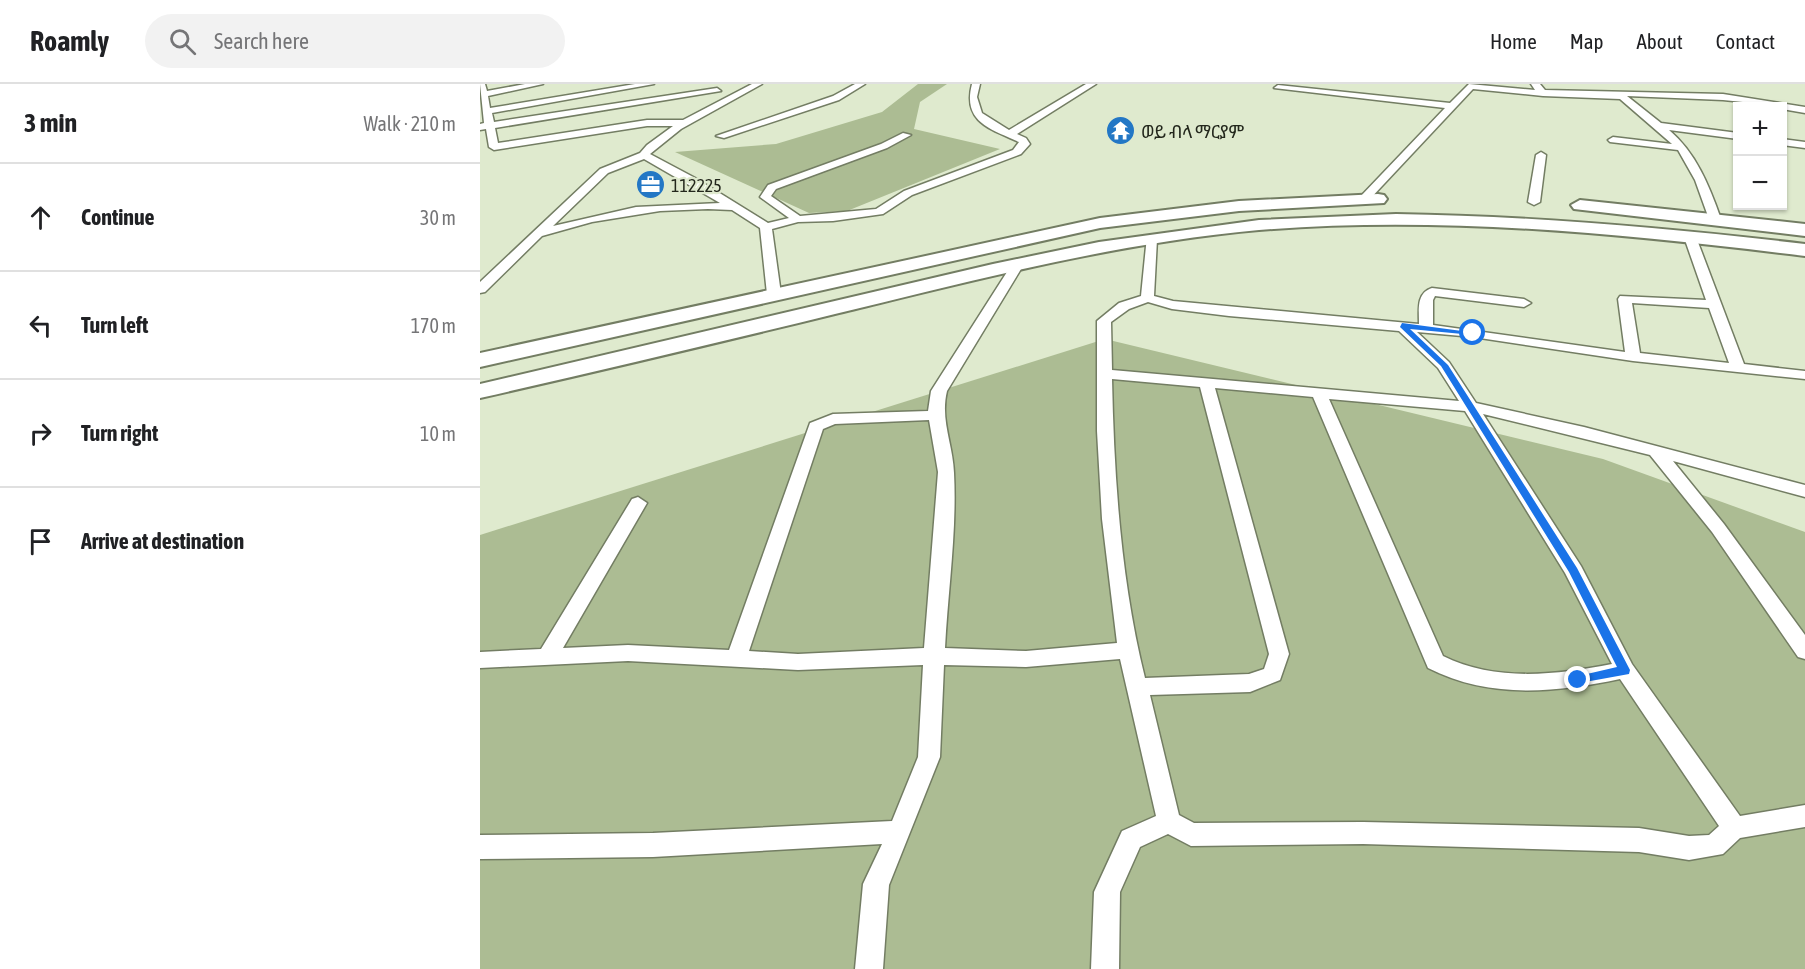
<!DOCTYPE html>
<html lang="en">
<head>
<meta charset="utf-8">
<style>
	body { margin:0; font-family:"Asap Condensed","Noto Sans Ethiopic",sans-serif; background:#f2f2f2; color:#202124 }
	.controls { position:absolute; right:18px; top:18px; display:grid; overflow:hidden; border-radius:0px; box-shadow:0 2px 4px #0004 }
	.controls button { width:54px; height:54px; display:grid; place-items:center; padding:0; border:0; border-bottom:2px solid #e0e0e0; background:#fff; color:#202124; font:30px sans-serif }
	.stop { position:absolute; width:18px; height:18px; margin:-14px; border:4px solid #1a73e8; border-radius:50%; background:#fff }
	.stop.end { background:#1a73e8; border-color:#fff; box-shadow:0 2px 6px #0008 }
	.list { margin:0; padding:0; list-style:none }
	h2 { display:flex; justify-content:space-between; align-items:center; height:78px; margin:0; padding:0 24px; font-size:26px }
	h2 small { font-size:20px; font-weight:400; color:#757577 }
	.list li { display:grid; grid-template-columns:39px 1fr auto; gap:18px; align-items:center; box-sizing:border-box; height:108px; padding:0 24px; border-top:2px solid #e0e0e0 }
	.list b { display:block; font-size:22px; white-space:nowrap }
	.list em { font-size:20px; font-style:normal; color:#757577 }
	.icon { flex:none; width:33px; height:33px; fill:none; stroke:currentColor; stroke-width:2; stroke-linecap:round; stroke-linejoin:round }
	.map { position:relative; flex:none; width:1325px; height:885px; overflow:hidden }
	header { display:flex; align-items:center; gap:36px; box-sizing:border-box; height:84px; padding:0 30px; background:#fff; border-bottom:2px solid #e0e0e0 }
	header strong { font-size:28px }
	nav { display:flex; gap:33px; margin-inline-start:auto; font-size:21px }
	.search { width:420px; height:54px; background:#f2f2f2; display:flex; align-items:center; gap:15px; box-sizing:border-box; padding:0 21px; border-radius:33px; color:#757577; font-size:22px }
	main { display:flex }
	aside { flex:1; background:#fff }
	.map>svg:first-child { display:block }
</style>
</head>
<body>
<header>
<strong>Roamly</strong>
<div class="search"><svg class="icon" aria-label="search" viewBox="0 0 24 24"><circle cx="10" cy="10" r="6"/><path d="M15 15l6 6"/></svg>Search here</div>
<nav><a>Home</a><a>Map</a><a>About</a><a>Contact</a></nav>
</header>
<main>
<aside>
<h2>3 min<small>Walk · 210 m</small></h2>
<ul class="list">
<li><svg class="icon" aria-label="ahead" viewBox="0 0 24 24"><path d="M12 20V5M6 11l6-6 6 6"/></svg><div><b>Continue</b></div><em>30 m</em></li>
<li><svg class="icon" aria-label="left" viewBox="0 0 24 24"><path d="M17 20v-9H6M10 6l-5 5 5 5"/></svg><div><b>Turn left</b></div><em>170 m</em></li>
<li><svg class="icon" aria-label="right" viewBox="0 0 24 24"><path d="M7 20v-9h11M14 6l5 5-5 5"/></svg><div><b>Turn right</b></div><em>10 m</em></li>
<li><svg class="icon" aria-label="arrive" viewBox="0 0 24 24"><path d="M6 21V4h12l-3 4 3 4H6"/></svg><div><b>Arrive at destination</b></div></li>
</ul>
</aside>
<div class="map">
<svg width="1325" height="885" viewBox="0 0 1325 885">
	<rect width="100%" height="100%" fill="#dfeace"/>
	<g fill="#acbc93">
		<polygon points="438,0 467,0 440,18 434,45 520,65 367,127 329,129 195,68 296,60 402,28"/>
		<polygon points="625,255 1123,375 1325,448 1325,885 0,885 0,451"/>
	</g>
	<g fill="none" stroke-linecap="round" stroke-linejoin="round">
		<defs>
			<g id="street">
				<path d="M 0,0 L 5,0 L 7,7 L 45,0 L 63,0 L 8,12 L 10,24 L 155,0 L 174,0 L 12,29 L 14,38 L 237,4 L 241,7 L 15,44 L 18,59 L 167,36 L 203,36 L 272,0 L 282,0 L 201,45 L 170,70 L 217,95 L 288,139 L 309,134 L 280,113 L 288,101 L 401,60 L 423,49 L 431,51 L 407,64 L 296,105 L 291,112 L 320,132 L 396,125 L 424,107 L 533,66 L 539,58 C 510,45 482,38 492,0 L 500,0 L 497,13 L 502,29 L 529,46 L 606,0 L 616,0 L 537,50 L 546,54 L 550,60 L 541,70 L 432,111 L 403,130 L 353,137 L 318,138 L 292,145 L 301,210 L 294,214 L 287,210 L 280,144 L 252,126 L 228,125 L 180,127 L 112,138 L 62,152 L 5,208 L 0,209 L 0,198 L 120,85 L 160,69 L 167,61 L 193,42 L 167,42 L 14,66 L 9,63 L 6,45 L 0,46 L 0,40 L 4,39 ZM 164,75 L 240,119 L 156,123 L 73,142 L 128,89 Z"/>
				<polygon points="375,0 385,0 359,16 244,54 236,52 353,12"/>
				<path d="M 989,0 L 1055,6 L 1051,0 L 1060,0 L 1065,6 L 1243,10 L 1325,23 L 1325,29 L 1302,25 L 1302,22 L 1243,16 L 1147,12 L 1181,39 L 1258,49 L 1258,55 L 1189,46 C 1216,69 1229,101 1241,135 L 1235,138 L 1229,135 L 1215,96 L 1198,66 L 1130,58 L 1128,56 L 1133,53 L 1192,60 L 1140,15 L 1063,12 L 993,5 L 888,117 L 884,118 L 879,115 L 880,113 L 965,24 L 794,4 L 798,1 L 970,19 Z"/>
				<polygon points="1302,55 1325,58 1325,64 1302,61"/>
				<polygon points="1061,68 1066,71 1060,118 1054,121 1048,118 1056,71"/>
				<path d="M 1210,149 L 1216,153 L 1264,280 L 1325,287 L 1325,295 L 1153,277 L 993,253 L 937,248 L 969,278 L 996,319 L 1104,343 L 1325,401 L 1325,413 L 1193,377 L 1244,440 L 1325,551 L 1325,575 L 1318,573 L 1232,448 L 1170,371 L 1003,330 L 1101,482 L 1152,580 L 1260,732 L 1325,721 L 1325,743 L 1260,754 L 1243,770 L 1209,776 L 1159,768 L 883,760 L 711,762 L 688,750 L 660,763 L 640,808 L 639,885 L 611,885 L 614,808 L 642,747 L 676,732 L 640,575 L 546,583 L 464,581 L 460,673 L 409,801 L 403,885 L 375,885 L 383,800 L 402,760 L 173,773 L 0,775 L 0,751 L 173,749 L 412,737 L 438,673 L 443,581 L 318,586 L 148,577 L 0,584 L 0,568 L 61,565 L 152,415 L 158,413 L 167,419 L 83,564 L 148,561 L 249,566 L 330,339 L 353,330 L 448,327 L 451,307 L 534,177 L 538,176 L 544,180 L 467,307 C 460,336 473,360 474,389 C 477,447 468,506 465,564 L 546,567 L 637,559 L 622,435 L 617,347 L 617,237 L 639,219 L 661,212 L 667,152 L 677,155 L 674,212 L 693,217 L 939,240 C 939,226 936,209 952,204 L 1044,215 L 1051,219 L 1044,223 L 955,212 L 953,216 L 953,241 L 1145,268 L 1138,215 L 1140,212 L 1226,216 L 1204,153 ZM 668,218 L 692,225 L 749,232 L 919,247 L 958,284 L 979,317 L 632,286 L 631,238 L 649,225 ZM 1152,219 L 1229,224 L 1249,279 L 1160,269 ZM 632,295 L 720,303 L 789,570 L 784,585 L 769,590 L 665,594 C 641,498 634,394 632,295 ZM 735,304 L 833,313 L 948,584 C 1009,615 1074,609 1140,595 L 1239,742 L 1229,751 L 1209,752 L 1159,744 L 883,738 L 714,739 L 699,731 L 670,611 L 770,608 L 800,596 L 809,570 ZM 849,315 L 985,327 L 1085,489 L 1132,580 C 1076,591 1015,598 963,572 ZM 449,336 L 458,388 L 444,564 L 318,570 L 269,567 L 343,345 L 355,340 Z"/>
			</g>
			<g id="primary">
				<polygon points="898,110 904,111 907,115 904,119 759,127 620,144 0,283 0,269 620,134 759,117"/>
				<polygon points="1100,116 1325,140 1325,152 1094,125 1091,121"/>
				<path d="M 916,130 C 1053,132 1189,144 1325,160 L 1325,172 C 1144,150 962,131 779,146 C 635,159 495,196 355,230 C 237,259 119,287 0,314 L 0,300 L 513,180 L 619,158 L 779,136 Z"/>
			</g>
		</defs>
		<use href="#street" stroke="#737d63" stroke-width="3"/>
		<use href="#primary" stroke="#737d63" stroke-width="4"/>
		<use href="#street" fill="#fff" fill-rule="evenodd"/>
		<use href="#primary" fill="#fff" fill-rule="evenodd"/>
	</g>
	<polygon fill="#1a73e8" points="922,239 997,249 993,251 930,245 968,281 1097,484 1150,586 1149,590 1094,600 1094,593 1137,583 1089,488 961,282 920,243"/>
	<defs>
		<symbol id="temple-disc" viewBox="-11 -11 22 22"><circle r="9.5" fill="#2377c5" stroke="#dfeace"/><path d="M0-6L5-2H3V0L6.5 2.5H4V6H1.5V3h-3V6H-4V2.5H-6.5L-3 0V-2H-5Z" fill="#fff"/></symbol>
		<symbol id="office-disc" viewBox="-11 -11 22 22"><circle r="9.5" fill="#2377c5" stroke="#dfeace"/><path d="M-6-3h4V-5.5h4V-3h4V5H-6ZM-1-4.5V-3h2v-1.5ZM-6 0V1H6V0Z" fill="#fff"/></symbol>
	</defs>
	<g fill-rule="evenodd">
		<use href="#temple-disc" x="624" y="30" width="33" height="33"/>
		<use href="#office-disc" x="154" y="84" width="33" height="33"/>
	</g>
	<g text-anchor="middle" dominant-baseline="central" stroke-width="4.5" stroke-linejoin="round" paint-order="stroke">
		<g font-size="18" fill="#23271c" stroke="#dfeace" text-anchor="start">
			<text x="661" y="47">ወይ ብላ ማርያም</text>
			<text x="191" y="101">112225</text>
		</g>
	</g>
</svg>
<div class="controls">
<button>+</button>
<button>−</button>
</div>
<div class="stop" style="left:993px;top:249px"></div>
<div class="stop end" style="left:1098px;top:596px"></div>
</div>
</main>
</body>
</html>
